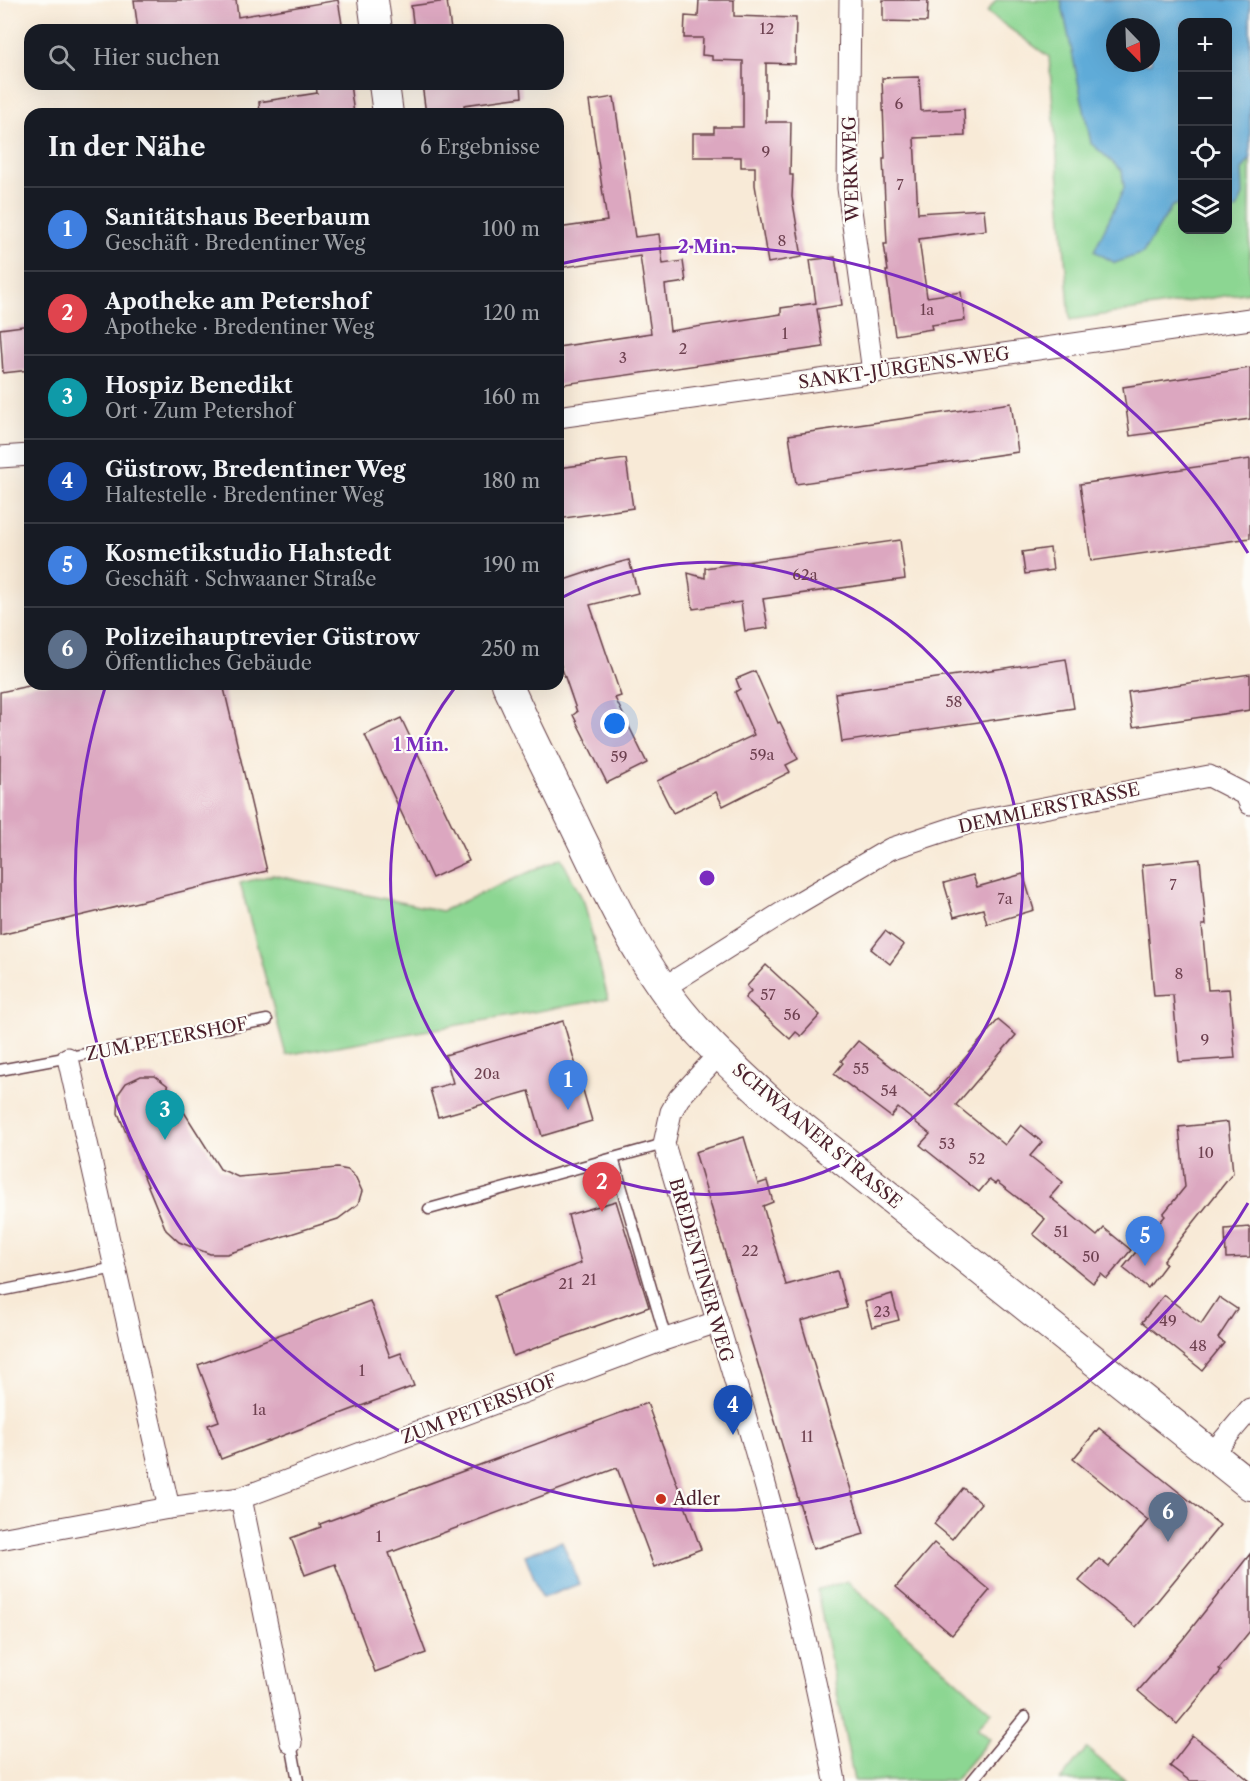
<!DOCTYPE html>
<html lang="de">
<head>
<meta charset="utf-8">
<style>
	body { margin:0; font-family:"Libre Caslon Text",serif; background:#242831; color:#f1f3f6 }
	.controls { position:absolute; right:18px; top:18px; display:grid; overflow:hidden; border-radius:12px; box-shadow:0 6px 24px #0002 }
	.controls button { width:54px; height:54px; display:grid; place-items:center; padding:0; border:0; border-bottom:2px solid #363941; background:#171b24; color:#f1f3f6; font:30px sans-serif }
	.compass { position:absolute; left:1106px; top:18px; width:54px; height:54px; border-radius:50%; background:#171b24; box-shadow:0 6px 24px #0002; rotate:157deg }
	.you { position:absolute; left:615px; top:724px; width:21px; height:21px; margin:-15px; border:4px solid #fff; border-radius:50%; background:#1a73e8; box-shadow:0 0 0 9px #1a73e833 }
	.badge { display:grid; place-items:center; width:39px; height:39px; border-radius:50%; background:#8c9099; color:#fff; font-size:20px; font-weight:700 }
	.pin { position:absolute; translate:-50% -50px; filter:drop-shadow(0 2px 3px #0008) }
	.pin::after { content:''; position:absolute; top:32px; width:21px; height:18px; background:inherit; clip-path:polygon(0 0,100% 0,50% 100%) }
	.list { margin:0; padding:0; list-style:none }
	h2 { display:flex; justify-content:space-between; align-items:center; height:78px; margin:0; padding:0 24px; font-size:26px }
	h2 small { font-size:20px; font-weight:400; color:#9ea1a6 }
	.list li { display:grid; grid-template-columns:39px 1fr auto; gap:18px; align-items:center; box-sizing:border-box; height:84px; padding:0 24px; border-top:2px solid #363941 }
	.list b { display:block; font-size:22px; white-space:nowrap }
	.list p { margin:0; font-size:20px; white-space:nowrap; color:#9ea1a6 }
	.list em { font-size:20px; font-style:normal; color:#9ea1a6 }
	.icon { flex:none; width:33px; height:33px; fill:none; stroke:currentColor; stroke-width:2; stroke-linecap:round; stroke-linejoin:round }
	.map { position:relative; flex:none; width:1250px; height:1781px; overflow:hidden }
	.search { position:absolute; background:#171b24; box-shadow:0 6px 24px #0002; left:24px; top:24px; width:540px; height:66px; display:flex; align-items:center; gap:15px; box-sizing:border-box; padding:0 21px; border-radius:18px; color:#9ea1a6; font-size:22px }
	.panel { position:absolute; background:#171b24; box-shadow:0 6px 24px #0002; left:24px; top:108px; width:540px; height:582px; border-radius:18px }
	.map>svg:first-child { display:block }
</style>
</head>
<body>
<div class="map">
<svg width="1250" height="1781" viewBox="0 0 1250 1781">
	<rect width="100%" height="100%" fill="#fdfcf7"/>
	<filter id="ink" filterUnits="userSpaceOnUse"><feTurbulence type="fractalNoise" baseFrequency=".0167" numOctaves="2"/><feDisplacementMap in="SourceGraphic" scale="12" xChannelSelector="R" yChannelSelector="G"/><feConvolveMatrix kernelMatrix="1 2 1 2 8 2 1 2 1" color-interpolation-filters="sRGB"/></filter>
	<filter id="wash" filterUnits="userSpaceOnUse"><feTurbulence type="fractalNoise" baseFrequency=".008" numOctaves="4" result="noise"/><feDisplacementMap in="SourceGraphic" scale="24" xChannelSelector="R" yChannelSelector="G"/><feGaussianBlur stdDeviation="1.35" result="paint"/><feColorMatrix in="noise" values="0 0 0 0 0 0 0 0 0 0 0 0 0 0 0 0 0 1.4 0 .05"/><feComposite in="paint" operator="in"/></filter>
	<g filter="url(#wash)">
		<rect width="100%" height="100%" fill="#f8ead7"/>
		<g fill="#8cd692" stroke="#6b7a5e" stroke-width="1.5" fill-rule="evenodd">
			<path d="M 996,0 L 1250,0 L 1250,292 L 1070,320 L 1049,57 L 987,12 ZM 1182,22 L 1228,22 L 1228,230 L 1182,230 ZM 1115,27 L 1151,27 L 1151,63 L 1115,63 Z"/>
			<polygon points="561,858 584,902 608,999 286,1055 240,883 273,875 442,911"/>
			<polygon points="847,1581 992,1712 977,1728 990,1739 954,1781 854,1781 817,1590"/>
			<polygon points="1086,1749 1087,1749 1126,1781 1060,1781"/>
		</g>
		<g fill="#5fabd8" stroke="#546582" stroke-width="1.5" fill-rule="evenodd">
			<path d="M 1061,0 L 1250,0 L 1250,159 L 1242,170 L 1243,195 L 1237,209 L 1228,211 L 1228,22 L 1182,22 L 1182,203 L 1172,206 L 1143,253 L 1115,263 L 1094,251 L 1124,188 L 1122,171 L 1091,143 ZM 1115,27 L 1151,27 L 1151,63 L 1115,63 Z"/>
			<polygon points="562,1541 579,1584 542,1598 525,1555"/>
		</g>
		<g id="blocks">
			<g fill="#dca7c0">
				<polygon points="134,0 236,0 238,17 338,0 343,30 138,30"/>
				<polygon points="699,0 734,0 734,16 796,18 795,64 766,63 766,122 791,122 790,175 793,175 792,197 802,257 768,263 755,185 755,167 741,167 741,157 693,157 693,133 714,133 714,127 743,127 743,61 712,60 712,56 702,55 703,38 684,38 685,16 698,17"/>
				<polygon points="883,0 928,0 927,22 883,21"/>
				<polygon points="447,1 451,30 414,30 411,6"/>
				<polygon points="919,77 921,111 964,109 965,136 914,138 918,213 984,209 986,230 919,239 927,297 961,292 965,320 931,325 932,329 895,335 886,271 888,271 884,244 887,244 883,159 885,159 882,78"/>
				<polygon points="316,84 350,84 354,114 260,114 259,102 317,93"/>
				<polygon points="422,84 521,84 522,97 464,105 464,108 462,108 463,114 426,114"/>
				<polygon points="614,97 635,237 659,234 663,264 683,261 686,282 665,285 670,331 781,314 781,308 816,303 810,260 835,257 842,305 817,309 823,347 558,385 558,347 651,333 640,256 558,268 558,228 607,221 589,101"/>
				<polygon points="30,325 30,370 3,373 0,329"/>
				<polygon points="1250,368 1250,419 1130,436 1123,387"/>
				<polygon points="1011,403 1018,452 796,484 789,435"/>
				<polygon points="626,459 633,508 558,519 558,468"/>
				<polygon points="1250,459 1250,538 1091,561 1080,484"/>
				<polygon points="900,540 905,579 763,599 768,628 745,631 741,602 693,609 688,573 705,578 705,568"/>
				<polygon points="1050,548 1053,570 1025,574 1022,552"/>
				<polygon points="629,560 638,593 590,605 621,696 615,698 647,763 607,783 573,715 577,712 558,657 558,582 606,566"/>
				<polygon points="1066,659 1074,708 842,742 835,693"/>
				<polygon points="755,671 778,723 780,722 798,759 786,765 790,772 723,806 716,792 673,813 657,781 754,735 735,692 740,689 736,679"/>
				<polygon points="1250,674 1250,710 1133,727 1128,692"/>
				<polygon points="38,684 223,684 267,871 0,935 0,692"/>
				<polygon points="401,718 469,861 432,878 365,735"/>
				<polygon points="1200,859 1206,925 1202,925 1208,990 1229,989 1235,1058 1179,1062 1173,995 1154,996 1142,865"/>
				<polygon points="1023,874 1034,910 987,924 983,909 954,917 944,883 973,875 977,887"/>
				<polygon points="885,931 904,945 890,964 871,949"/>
				<polygon points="766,965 820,1015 801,1036 796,1032 790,1039 745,998 751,991 747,986"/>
				<polygon points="998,1020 1016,1035 956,1105 1005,1145 1021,1125 1042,1142 1030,1156 1063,1182 1050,1197 1097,1236 1104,1228 1131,1250 1107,1279 1101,1274 1093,1283 1033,1234 1045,1219 997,1182 995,1184 989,1180 979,1192 920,1145 930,1134 898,1108 891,1117 834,1074 843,1063 841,1061 858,1041 931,1097"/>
				<polygon points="563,1021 592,1121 542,1136 529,1091 438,1117 430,1089 453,1083 445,1055"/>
				<polygon points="141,1076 155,1076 167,1085 220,1169 238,1177 337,1168 348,1170 356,1178 362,1191 358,1204 338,1219 227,1254 210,1254 179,1242 166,1230 118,1113 119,1093 126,1083"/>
				<polygon points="1228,1122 1233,1173 1163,1261 1166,1264 1148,1288 1123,1268 1165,1216 1163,1214 1185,1187 1179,1127"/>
				<polygon points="744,1137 758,1184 767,1181 773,1202 763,1206 786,1285 837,1271 847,1308 801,1321 864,1534 813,1549 695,1152"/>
				<polygon points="616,1201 649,1307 513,1356 494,1296 581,1263 568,1215"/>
				<polygon points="1250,1227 1250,1257 1226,1258 1225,1229"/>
				<polygon points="892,1294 899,1320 872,1327 865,1302"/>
				<polygon points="1164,1295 1201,1324 1219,1297 1237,1309 1218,1338 1224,1343 1202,1370 1142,1322"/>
				<polygon points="370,1301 390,1357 401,1353 414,1386 221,1459 208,1425 219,1421 198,1365"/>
				<polygon points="647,1403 701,1549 654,1567 617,1468 389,1553 426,1653 375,1672 335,1564 305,1575 291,1538 321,1527 320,1524"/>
				<polygon points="1099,1428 1220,1525 1136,1627 1079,1581 1099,1559 1109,1567 1148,1520 1073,1459"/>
				<polygon points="963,1488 981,1503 952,1539 934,1524"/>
				<polygon points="934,1543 990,1590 952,1635 896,1587"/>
				<polygon points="1250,1554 1250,1631 1219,1669 1221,1671 1177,1724 1138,1691 1183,1639"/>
				<polygon points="1193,1736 1250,1781 1190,1781 1170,1766"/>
			</g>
		</g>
	</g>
	<g filter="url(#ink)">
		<use href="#blocks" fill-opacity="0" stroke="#643d45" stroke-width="1.5"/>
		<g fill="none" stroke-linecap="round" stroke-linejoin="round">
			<defs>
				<g id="lane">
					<polyline points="0,1070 267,1020"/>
					<polyline points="613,1158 666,1339"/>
					<polyline points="429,1209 664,1144"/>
					<polyline points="0,1291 115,1268"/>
					<polyline points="291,1743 298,1781"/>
					<polyline points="972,1781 1025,1717"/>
				</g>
				<g id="street">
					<polyline points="850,0 848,188 873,372"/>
					<polyline points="558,417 1250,319"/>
					<polyline points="0,457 30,455"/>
					<polyline points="663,988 793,906 890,849 971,822 1209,776 1246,795 1250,804"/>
					<path d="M 719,1054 L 679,1098 L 671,1112 L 664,1144 C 726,1354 796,1564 835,1781"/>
					<polyline points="68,1058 169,1508"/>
					<polyline points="1211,1455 1250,1409"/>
					<polyline points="241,1498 291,1743"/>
					<polyline points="0,1539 169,1508 241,1498 666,1339 717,1322"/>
				</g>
				<g id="secondary">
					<polyline points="373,0 377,30"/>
					<polyline points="384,84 388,114"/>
					<path d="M 507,684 C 529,734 555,783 578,832 C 604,885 629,940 663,988 C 693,1032 734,1068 773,1104 L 1250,1485"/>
				</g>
			</defs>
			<use href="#lane" stroke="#643d45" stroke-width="13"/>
			<use href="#street" stroke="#643d45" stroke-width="23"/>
			<use href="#secondary" stroke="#643d45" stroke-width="32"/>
			<use href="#lane" stroke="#fff" stroke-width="10"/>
			<use href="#street" stroke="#fff" stroke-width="21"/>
			<use href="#secondary" stroke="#fff" stroke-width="30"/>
		</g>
	</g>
	<g fill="none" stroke="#7b2cbf" stroke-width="3">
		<path d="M559 599A316 316 0 1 1 456 686"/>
		<path d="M1248 1203A631 631 0 0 1 105 688M560 264A631 631 0 0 1 1248 553"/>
	</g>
	<circle fill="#c8321e" stroke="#fdfcf7" stroke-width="2" cx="661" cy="1499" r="6"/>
	<g text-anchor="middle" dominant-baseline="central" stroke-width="4.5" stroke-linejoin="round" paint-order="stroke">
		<g font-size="15" fill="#6e4150">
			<text x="767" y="28">12</text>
			<text x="899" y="103">6</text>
			<text x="766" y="151">9</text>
			<text x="900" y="184">7</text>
			<text x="782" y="240">8</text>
			<text x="927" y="309">1a</text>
			<text x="785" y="333">1</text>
			<text x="683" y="348">2</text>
			<text x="623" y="357">3</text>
			<text x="805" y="574">62a</text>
			<text x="954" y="701">58</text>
			<text x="762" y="754">59a</text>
			<text x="619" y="756">59</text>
			<text x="1173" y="884">7</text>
			<text x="1005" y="898">7a</text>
			<text x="1179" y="973">8</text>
			<text x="768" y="994">57</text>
			<text x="792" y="1014">56</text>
			<text x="1205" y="1039">9</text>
			<text x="861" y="1068">55</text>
			<text x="487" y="1073">20a</text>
			<text x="889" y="1090">54</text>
			<text x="947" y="1143">53</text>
			<text x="1206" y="1152">10</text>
			<text x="977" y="1158">52</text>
			<text x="1061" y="1231">51</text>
			<text x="750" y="1250">22</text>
			<text x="1091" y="1256">50</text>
			<text x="589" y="1279">21</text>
			<text x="566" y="1283">21</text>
			<text x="882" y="1311">23</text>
			<text x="1168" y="1320">49</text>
			<text x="1198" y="1345">48</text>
			<text x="362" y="1370">1</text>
			<text x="259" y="1409">1a</text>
			<text x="807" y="1436">11</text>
			<text x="379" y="1536">1</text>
		</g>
		<g font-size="18" fill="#4a1f2b" stroke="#fdfcf7">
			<text transform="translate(851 169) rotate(-92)">WERKWEG</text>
			<text transform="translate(904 368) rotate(-8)">SANKT-JÜRGENS-WEG</text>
			<text transform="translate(1049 808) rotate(-12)">DEMMLERSTRASSE</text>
			<text transform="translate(167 1039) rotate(-11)">ZUM PETERSHOF</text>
			<text transform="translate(817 1136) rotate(40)">SCHWAANER STRASSE</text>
			<text transform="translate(701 1270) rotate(74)">BREDENTINER WEG</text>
			<text transform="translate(479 1409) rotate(-21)">ZUM PETERSHOF</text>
		</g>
		<g font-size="18" fill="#4a1f2b" stroke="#fdfcf7" text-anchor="start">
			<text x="673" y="1499">Adler</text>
		</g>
	</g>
	<circle cx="707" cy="878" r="9" fill="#7b2cbf" stroke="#fdfcf7" stroke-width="3"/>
	<g font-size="18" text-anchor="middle" font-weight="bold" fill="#7b2cbf" stroke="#fdfcf7" stroke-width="4.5" stroke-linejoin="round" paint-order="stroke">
		<text x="707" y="253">2 Min.</text>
		<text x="421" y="751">1 Min.</text>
	</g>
</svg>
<div class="controls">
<button>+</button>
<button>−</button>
<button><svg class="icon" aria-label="locate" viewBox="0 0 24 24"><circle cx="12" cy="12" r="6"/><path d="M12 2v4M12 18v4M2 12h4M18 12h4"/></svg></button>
<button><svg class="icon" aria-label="layers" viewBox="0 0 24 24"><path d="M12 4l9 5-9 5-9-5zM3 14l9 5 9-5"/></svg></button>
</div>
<svg class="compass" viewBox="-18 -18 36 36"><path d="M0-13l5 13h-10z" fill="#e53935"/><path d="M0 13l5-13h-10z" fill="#9ea1a6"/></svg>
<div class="you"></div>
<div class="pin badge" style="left:568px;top:1110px;background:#3f7fe0">1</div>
<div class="pin badge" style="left:602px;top:1212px;background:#e0444e">2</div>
<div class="pin badge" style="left:165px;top:1140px;background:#0f9aa8">3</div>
<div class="pin badge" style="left:733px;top:1435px;background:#1a4fb4">4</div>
<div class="pin badge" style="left:1145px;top:1266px;background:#3f7fe0">5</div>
<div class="pin badge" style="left:1168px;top:1542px;background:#5c6f8a">6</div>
<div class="search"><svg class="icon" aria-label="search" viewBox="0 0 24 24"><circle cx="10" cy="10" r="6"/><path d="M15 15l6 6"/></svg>Hier suchen</div>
<section class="panel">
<h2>In der Nähe<small>6 Ergebnisse</small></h2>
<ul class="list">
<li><span class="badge" style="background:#3f7fe0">1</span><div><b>Sanitätshaus Beerbaum</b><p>Geschäft · Bredentiner Weg</p></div><em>100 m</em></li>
<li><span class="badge" style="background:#e0444e">2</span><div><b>Apotheke am Petershof</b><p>Apotheke · Bredentiner Weg</p></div><em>120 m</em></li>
<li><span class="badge" style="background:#0f9aa8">3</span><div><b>Hospiz Benedikt</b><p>Ort · Zum Petershof</p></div><em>160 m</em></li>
<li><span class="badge" style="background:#1a4fb4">4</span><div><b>Güstrow, Bredentiner Weg</b><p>Haltestelle · Bredentiner Weg</p></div><em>180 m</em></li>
<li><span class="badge" style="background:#3f7fe0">5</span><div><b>Kosmetikstudio Hahstedt</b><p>Geschäft · Schwaaner Straße</p></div><em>190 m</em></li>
<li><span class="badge" style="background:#5c6f8a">6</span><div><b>Polizeihauptrevier Güstrow</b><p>Öffentliches Gebäude</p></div><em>250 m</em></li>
</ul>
</section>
</div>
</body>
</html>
